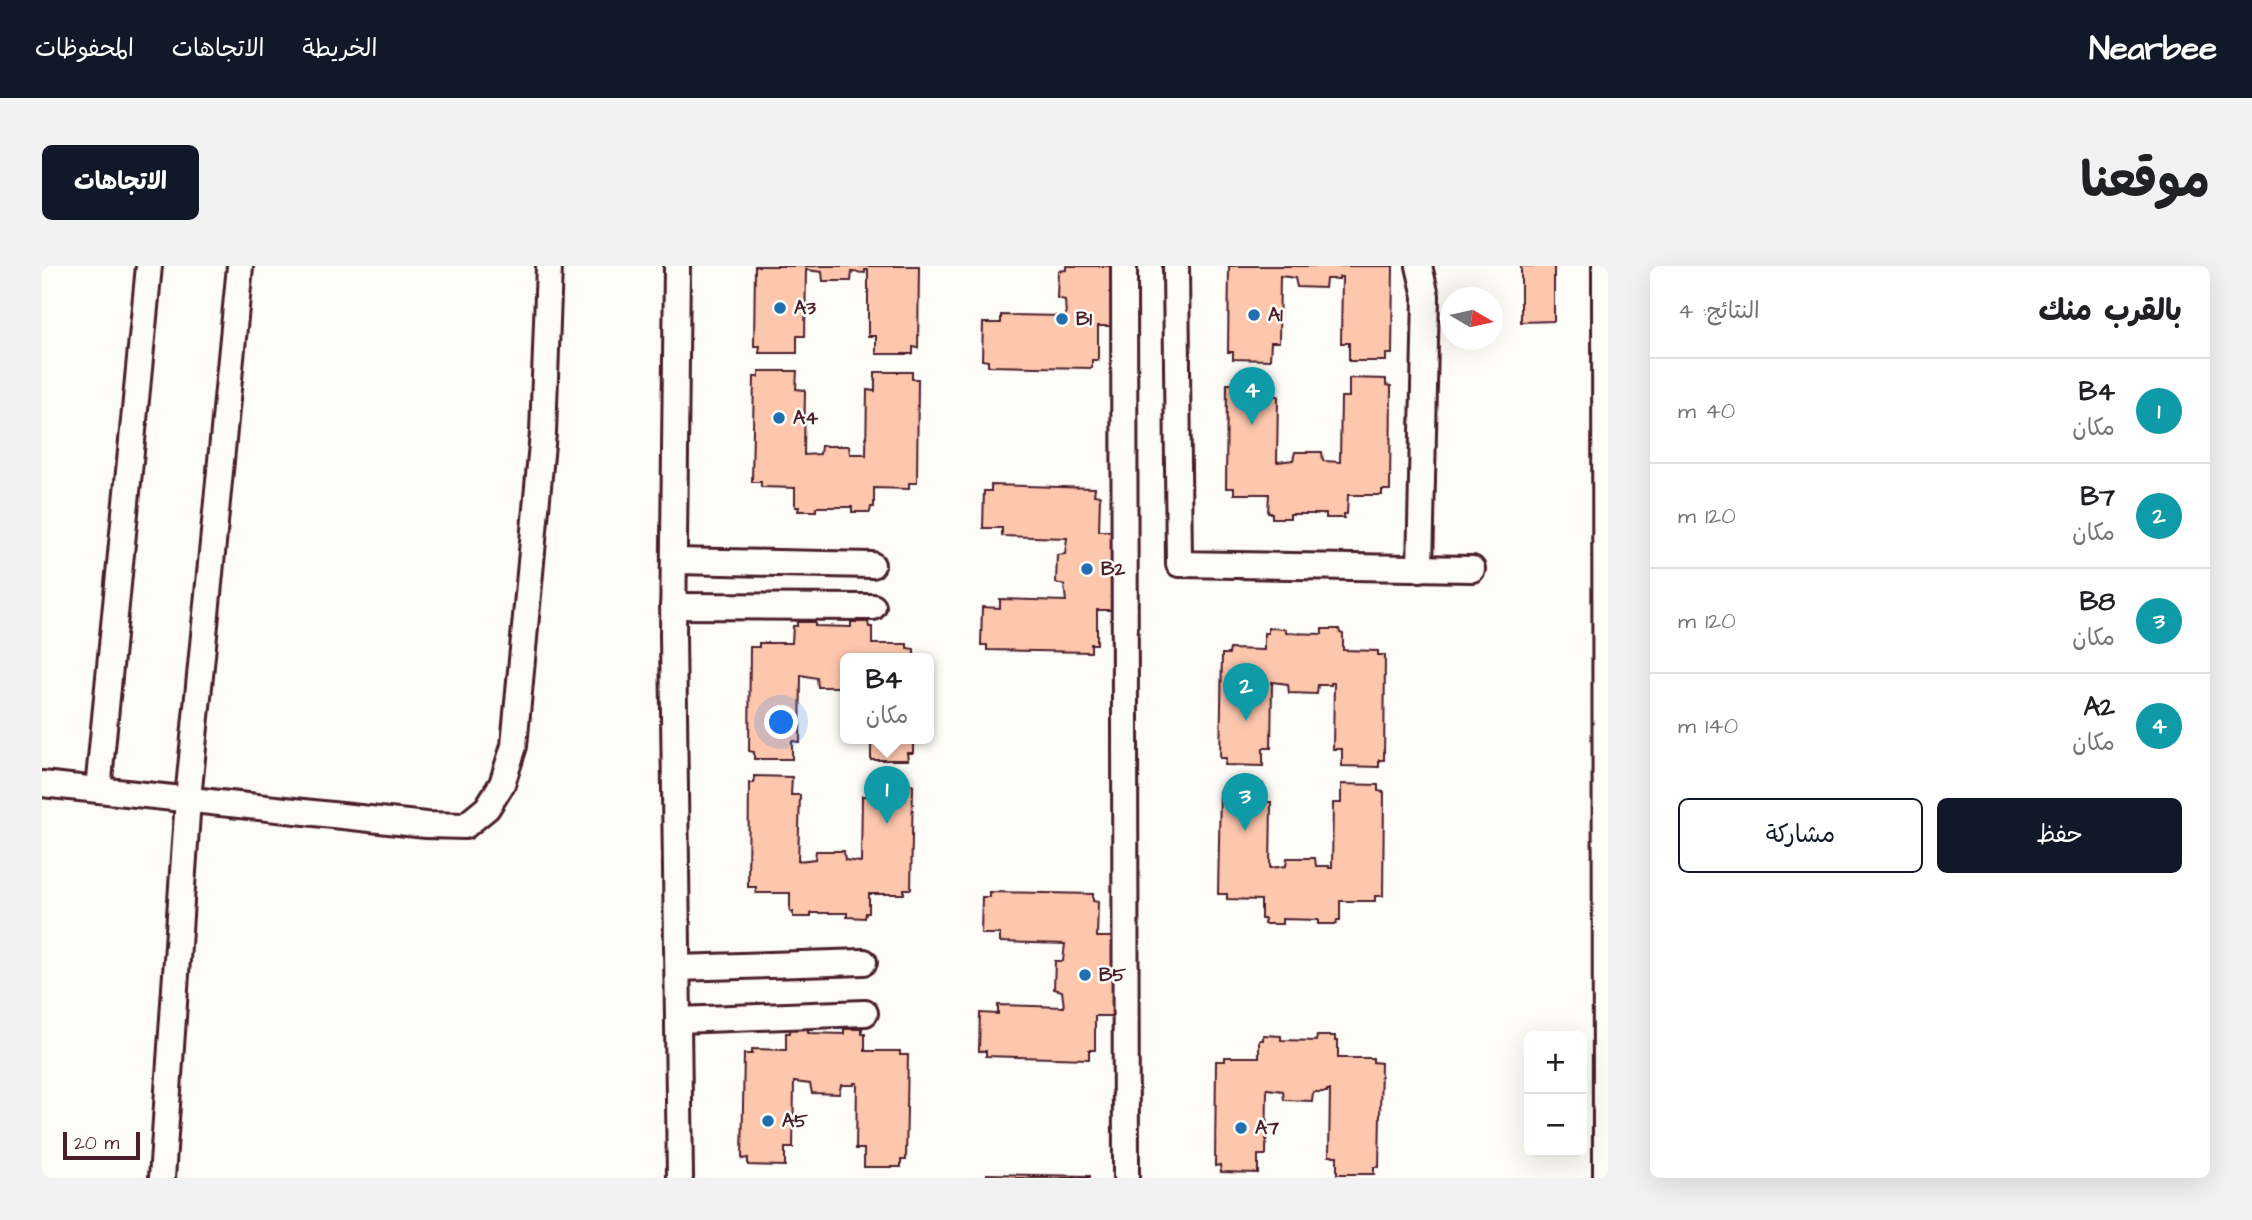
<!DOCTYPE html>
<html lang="ar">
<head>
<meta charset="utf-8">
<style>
	body { margin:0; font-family:"Architects Daughter","Playpen Sans Arabic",sans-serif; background:#f2f2f2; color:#202124; direction:rtl }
	.controls { position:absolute; right:21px; bottom:21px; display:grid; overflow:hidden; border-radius:10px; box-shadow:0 7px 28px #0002 }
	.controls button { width:63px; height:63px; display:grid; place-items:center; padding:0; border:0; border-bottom:2px solid #e0e0e0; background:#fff; color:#202124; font:35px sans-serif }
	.compass { position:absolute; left:1398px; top:21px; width:63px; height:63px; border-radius:50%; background:#fff; box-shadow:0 7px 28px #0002; rotate:99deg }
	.scale { position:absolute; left:21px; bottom:18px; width:77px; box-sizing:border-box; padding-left:7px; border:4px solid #4a1f2b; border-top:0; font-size:19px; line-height:24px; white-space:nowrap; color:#4a1f2b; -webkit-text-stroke:5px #fdfcf7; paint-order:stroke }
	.you { position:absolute; left:740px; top:457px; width:24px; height:24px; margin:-18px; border:5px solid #fff; border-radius:50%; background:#1a73e8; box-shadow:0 0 0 10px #1a73e833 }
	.badge { display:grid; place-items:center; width:46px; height:46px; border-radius:50%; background:#111827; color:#fff; font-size:23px; font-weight:700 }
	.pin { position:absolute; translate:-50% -58px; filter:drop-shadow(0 2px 4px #0008) }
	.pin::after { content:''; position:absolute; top:37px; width:24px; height:21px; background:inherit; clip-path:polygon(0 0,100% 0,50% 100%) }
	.popup { position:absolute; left:798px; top:387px; width:94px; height:91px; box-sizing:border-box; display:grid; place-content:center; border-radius:10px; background:#fff; filter:drop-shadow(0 2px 5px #0005); font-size:23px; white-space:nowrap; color:#757577 }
	.popup b { font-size:26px; color:#202124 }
	.popup::after { content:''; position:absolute; left:50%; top:100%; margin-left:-14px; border:14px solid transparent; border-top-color:#fff }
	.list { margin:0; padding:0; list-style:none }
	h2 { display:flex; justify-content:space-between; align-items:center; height:91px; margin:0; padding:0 28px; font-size:30px }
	h2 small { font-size:23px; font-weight:400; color:#757577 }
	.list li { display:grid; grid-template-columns:46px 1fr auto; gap:21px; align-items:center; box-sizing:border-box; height:105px; padding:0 28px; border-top:2px solid #e0e0e0 }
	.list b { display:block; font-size:26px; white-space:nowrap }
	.list p { margin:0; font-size:23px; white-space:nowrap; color:#757577 }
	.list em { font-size:23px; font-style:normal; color:#757577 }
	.actions { display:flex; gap:14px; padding:21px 28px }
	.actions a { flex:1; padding:16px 0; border:2px solid #111827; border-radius:10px; text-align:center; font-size:24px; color:#111827 }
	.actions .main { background:#111827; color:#fff }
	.map { position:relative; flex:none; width:1566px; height:912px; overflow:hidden; direction:ltr; border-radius:10px }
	header { display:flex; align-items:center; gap:42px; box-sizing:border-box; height:98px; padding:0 35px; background:#111827; color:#fff }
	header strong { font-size:33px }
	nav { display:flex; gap:38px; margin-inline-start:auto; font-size:24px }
	.intro { display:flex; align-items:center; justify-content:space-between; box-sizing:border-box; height:168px; padding:0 42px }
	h1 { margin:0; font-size:49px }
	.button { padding:18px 32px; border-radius:10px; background:#111827; color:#fff; font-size:24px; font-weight:700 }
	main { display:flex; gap:42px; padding:0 42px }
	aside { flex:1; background:#fff; border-radius:10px; box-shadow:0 7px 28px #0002 }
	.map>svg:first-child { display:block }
</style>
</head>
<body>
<header>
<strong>Nearbee</strong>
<nav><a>الخريطة</a><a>الاتجاهات</a><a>المحفوظات</a></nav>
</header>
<div class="intro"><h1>موقعنا</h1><a class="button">الاتجاهات</a></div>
<main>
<aside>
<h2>بالقرب منك<small>النتائج: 4</small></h2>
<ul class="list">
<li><span class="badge" style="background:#0f9aa8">1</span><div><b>B4</b><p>مكان</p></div><em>40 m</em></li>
<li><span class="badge" style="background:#0f9aa8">2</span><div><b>B7</b><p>مكان</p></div><em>120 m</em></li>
<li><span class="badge" style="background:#0f9aa8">3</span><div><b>B8</b><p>مكان</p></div><em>120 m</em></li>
<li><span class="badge" style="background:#0f9aa8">4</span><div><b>A2</b><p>مكان</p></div><em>140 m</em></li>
</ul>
<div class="actions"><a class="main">حفظ</a><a>مشاركة</a></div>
</aside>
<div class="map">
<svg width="1566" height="912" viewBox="0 0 1566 912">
	<rect width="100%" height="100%" fill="#fdfcf7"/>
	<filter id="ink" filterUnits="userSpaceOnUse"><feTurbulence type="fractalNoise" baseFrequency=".0143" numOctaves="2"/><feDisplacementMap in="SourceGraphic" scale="14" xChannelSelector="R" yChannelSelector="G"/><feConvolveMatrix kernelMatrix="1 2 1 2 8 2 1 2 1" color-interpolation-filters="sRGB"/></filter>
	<g filter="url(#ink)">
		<g fill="#fdc7ae" stroke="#4a1f2b" stroke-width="2">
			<polygon points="713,0 877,0 876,82 871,81 871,88 834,88 834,70 826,70 826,4 823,4 823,7 810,6 809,15 781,15 780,6 764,4 763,70 755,70 755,87 717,87 718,80 712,80"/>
			<polygon points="1024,0 1081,0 1075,60 1056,60 1056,94 1050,94 1050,102 946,100 946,95 940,94 941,57 959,57 959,49 1024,50 1023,34 1015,32 1016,5 1024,4"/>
			<polygon points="1187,0 1351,0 1350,88 1344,88 1344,95 1307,95 1307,77 1299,77 1300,11 1297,11 1297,13 1284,13 1283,22 1255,21 1253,12 1238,10 1237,76 1229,76 1228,94 1191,93 1191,86 1186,86"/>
			<polygon points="1479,0 1512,0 1512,55 1479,56"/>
			<polygon points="717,105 755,105 754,123 763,124 762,189 778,188 779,180 807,180 808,188 821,188 824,190 825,124 833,125 833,106 870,106 870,113 876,113 875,217 867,217 867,223 832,222 832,241 829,241 828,246 810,246 810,241 774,241 774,245 756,245 757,241 753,241 753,222 719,221 719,216 710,216 712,111 717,111"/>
			<polygon points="1191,111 1228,112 1228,130 1236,130 1235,196 1251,194 1253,186 1280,186 1281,195 1298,196 1299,131 1307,131 1307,112 1344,113 1344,119 1349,120 1348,224 1340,224 1340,229 1306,229 1305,248 1302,248 1302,252 1284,252 1284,248 1248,248 1248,252 1230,252 1230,247 1226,247 1227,228 1192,228 1192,222 1184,222 1185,118 1191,118"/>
			<polygon points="949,219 1053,222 1052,229 1058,230 1057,265 1076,265 1074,344 1055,344 1055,378 1049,378 1049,386 945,384 945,379 939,379 940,341 958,342 958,333 1024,335 1022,319 1014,317 1015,289 1023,288 1025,272 960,270 960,262 941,262 942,225 949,225"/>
			<polygon points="755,356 773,356 773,360 809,361 809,356 826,356 827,361 830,361 830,378 865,378 865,382 872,383 872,392 803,392 803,421 776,421 775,412 759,409 758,476 750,475 750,493 712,493 712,486 707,485 708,381 717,381 717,377 750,377 751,360 755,360"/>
			<polygon points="1226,362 1244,363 1244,367 1280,368 1280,363 1297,363 1298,367 1301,368 1301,384 1336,385 1336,389 1343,389 1342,494 1337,494 1337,501 1300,500 1300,483 1291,483 1292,417 1289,417 1289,419 1276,419 1275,428 1247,427 1246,418 1230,416 1229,482 1221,482 1221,500 1183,499 1184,492 1178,492 1180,388 1187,388 1188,383 1222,384 1222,367 1226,367"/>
			<polygon points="821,472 871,472 871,487 865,487 866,494 829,494 829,476 821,476"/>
			<polygon points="712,510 750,511 749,529 758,529 756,595 773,593 774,585 802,585 803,594 819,596 820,530 828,530 828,512 865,512 865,518 871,519 869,623 862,623 862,628 827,628 827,647 824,647 823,652 805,651 805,647 769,647 769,651 751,651 751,646 748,646 748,627 714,627 714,621 706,621 707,517 712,517"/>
			<polygon points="1183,517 1221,518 1220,536 1229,536 1228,602 1244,600 1245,592 1273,592 1274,600 1287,600 1287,602 1290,602 1291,537 1299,537 1299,518 1336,519 1336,525 1342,526 1341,630 1333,630 1333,635 1298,635 1298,654 1295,654 1294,658 1276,658 1276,654 1240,653 1240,658 1222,658 1223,653 1219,653 1219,634 1185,633 1185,628 1176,628 1178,524 1183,524"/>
			<polygon points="947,626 1051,628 1051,635 1056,636 1055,671 1074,671 1072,750 1053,750 1053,784 1047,784 1047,793 944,790 944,785 937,785 938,747 956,748 956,739 1022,741 1020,725 1012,723 1013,695 1021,695 1023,678 958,676 958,668 939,668 940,631 947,631"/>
			<polygon points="748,762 766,763 766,767 802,768 802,763 820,763 820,768 823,768 823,785 858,785 858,789 866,789 864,894 859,894 859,901 822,901 822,883 814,883 815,817 812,817 812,819 799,819 797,828 770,827 768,818 752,816 751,882 743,882 743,900 706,899 706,892 700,893 702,788 710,788 710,783 744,784 744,767 748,767"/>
			<polygon points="1221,769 1239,770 1239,774 1274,775 1275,770 1293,770 1293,775 1296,775 1296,792 1331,792 1331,796 1339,797 1337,901 1332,901 1332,908 1295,908 1295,890 1287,890 1288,824 1285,824 1285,826 1271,826 1270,835 1242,834 1241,825 1225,823 1224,889 1216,889 1216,907 1179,906 1178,899 1173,900 1174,795 1183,795 1183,791 1217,791 1217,774 1221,774"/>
			<polygon points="945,908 1048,910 1048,912 945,912"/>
		</g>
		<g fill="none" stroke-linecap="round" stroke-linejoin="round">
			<defs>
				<g id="minor">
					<polyline points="635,0 631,369 638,912"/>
					<polyline points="1082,0 1084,912"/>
					<polyline points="1134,0 1137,298 1430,303"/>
					<polyline points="1377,0 1384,30 1378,303"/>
					<polyline points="1563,0 1564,912"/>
					<polyline points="632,295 830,299"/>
					<polyline points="631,340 831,341"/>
					<polyline points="0,518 384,559 423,560 445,542 460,518 472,480 501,167 507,0"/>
					<polyline points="56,524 107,0"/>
					<polyline points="636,702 822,696"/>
					<polyline points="636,754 823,747"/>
					<polyline points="120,912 146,533 198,0"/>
				</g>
			</defs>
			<use href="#minor" stroke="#4a1f2b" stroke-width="30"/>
			<use href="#minor" stroke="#fdfcf7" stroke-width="24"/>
		</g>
	</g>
	<g fill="#1f6fb2" stroke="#fdfcf7" stroke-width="2.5">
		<circle cx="738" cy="42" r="7"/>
		<circle cx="1212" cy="49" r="7"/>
		<circle cx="1020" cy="53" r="7"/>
		<circle cx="737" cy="152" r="7"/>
		<circle cx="1045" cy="303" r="7"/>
		<circle cx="1043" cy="709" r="7"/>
		<circle cx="726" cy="855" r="7"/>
		<circle cx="1199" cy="862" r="7"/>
	</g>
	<g text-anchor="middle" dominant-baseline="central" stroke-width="5" stroke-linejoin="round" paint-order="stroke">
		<g font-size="19" font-weight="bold" fill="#4a1f2b" stroke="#fdfcf7" text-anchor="start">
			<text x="752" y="42">A3</text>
			<text x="1226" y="49">A1</text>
			<text x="1034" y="53">B1</text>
			<text x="751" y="152">A4</text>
			<text x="1059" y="303">B2</text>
			<text x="1057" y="709">B5</text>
			<text x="740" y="855">A5</text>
			<text x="1213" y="862">A7</text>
		</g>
	</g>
</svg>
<div class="controls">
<button>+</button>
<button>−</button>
</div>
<svg class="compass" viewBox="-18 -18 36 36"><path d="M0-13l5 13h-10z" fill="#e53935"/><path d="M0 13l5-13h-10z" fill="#757577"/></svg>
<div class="scale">20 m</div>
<div class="you"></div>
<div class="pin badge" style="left:845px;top:558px;background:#0f9aa8">1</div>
<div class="popup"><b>B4</b>مكان</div>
<div class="pin badge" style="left:1204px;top:455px;background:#0f9aa8">2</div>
<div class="pin badge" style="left:1203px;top:565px;background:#0f9aa8">3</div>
<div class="pin badge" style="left:1210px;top:159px;background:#0f9aa8">4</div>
</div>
</main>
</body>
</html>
